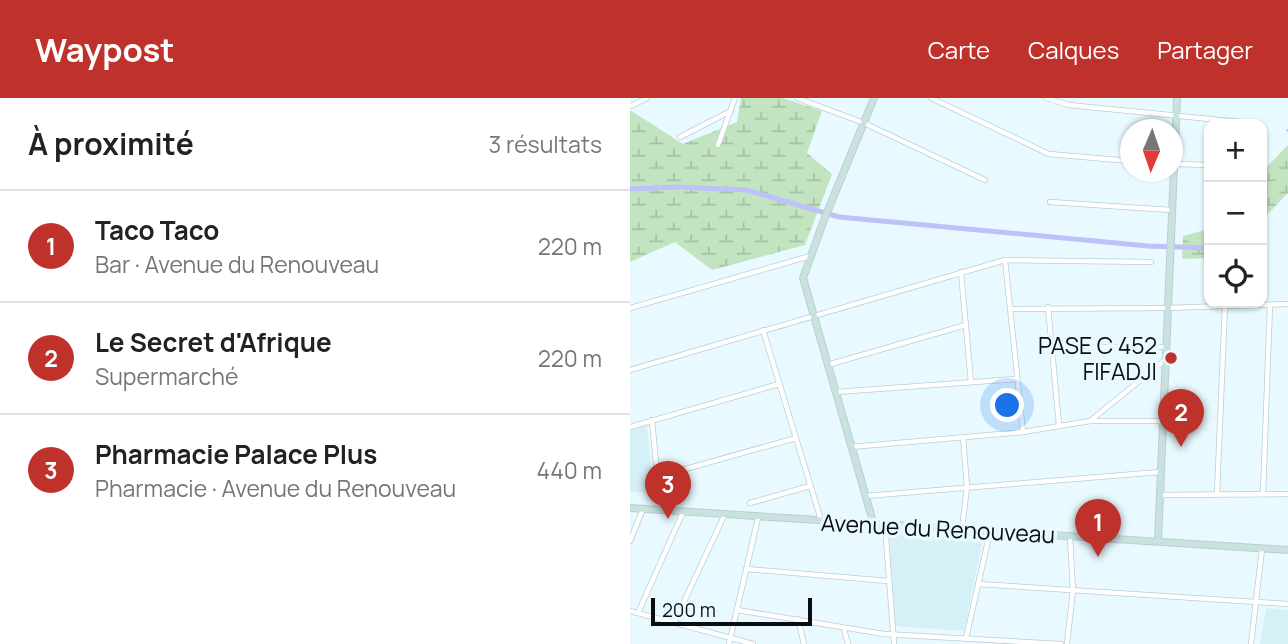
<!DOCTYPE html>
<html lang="fr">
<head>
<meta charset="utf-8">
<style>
	body { margin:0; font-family:Manrope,sans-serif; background:#f6f6f6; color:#222 }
	.controls { position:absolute; right:21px; top:21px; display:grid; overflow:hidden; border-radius:14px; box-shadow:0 2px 5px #0004 }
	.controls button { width:63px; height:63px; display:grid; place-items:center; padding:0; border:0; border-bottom:2px solid #e0e0e0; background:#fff; color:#222; font:35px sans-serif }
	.compass { position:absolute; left:490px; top:21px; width:63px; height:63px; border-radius:50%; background:#fff; box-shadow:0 2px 5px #0004; rotate:182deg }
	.scale { position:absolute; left:21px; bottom:18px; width:161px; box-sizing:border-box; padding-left:7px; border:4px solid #090f11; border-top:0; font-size:19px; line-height:24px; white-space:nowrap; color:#090f11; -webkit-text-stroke:5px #e8faff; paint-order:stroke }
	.you { position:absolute; left:378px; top:308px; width:24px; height:24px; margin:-18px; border:5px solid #fff; border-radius:50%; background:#1a73e8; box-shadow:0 0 0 10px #1a73e833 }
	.badge { display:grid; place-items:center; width:46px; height:46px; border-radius:50%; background:#bf312b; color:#fff; font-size:23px; font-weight:700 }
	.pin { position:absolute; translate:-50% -58px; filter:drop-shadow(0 2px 4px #0008) }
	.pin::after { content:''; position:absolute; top:37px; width:24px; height:21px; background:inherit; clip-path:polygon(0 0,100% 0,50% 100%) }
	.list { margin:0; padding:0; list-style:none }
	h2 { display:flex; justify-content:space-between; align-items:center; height:91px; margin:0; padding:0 28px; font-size:30px }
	h2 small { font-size:23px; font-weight:400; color:#767676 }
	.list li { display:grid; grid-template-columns:46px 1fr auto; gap:21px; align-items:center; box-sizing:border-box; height:112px; padding:0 28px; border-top:2px solid #e0e0e0 }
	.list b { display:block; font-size:26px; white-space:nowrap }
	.list p { margin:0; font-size:23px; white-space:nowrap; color:#767676 }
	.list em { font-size:23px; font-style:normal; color:#767676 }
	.icon { flex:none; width:38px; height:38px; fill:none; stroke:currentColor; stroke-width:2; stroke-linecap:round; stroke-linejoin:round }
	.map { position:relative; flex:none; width:658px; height:546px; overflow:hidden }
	header { display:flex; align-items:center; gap:42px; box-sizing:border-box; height:98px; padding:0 35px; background:#bf312b; color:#fff }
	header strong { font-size:33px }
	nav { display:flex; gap:38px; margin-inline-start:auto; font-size:24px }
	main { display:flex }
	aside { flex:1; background:#fff }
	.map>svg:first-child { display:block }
</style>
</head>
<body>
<header>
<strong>Waypost</strong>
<nav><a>Carte</a><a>Calques</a><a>Partager</a></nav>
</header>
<main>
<aside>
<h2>À proximité<small>3 résultats</small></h2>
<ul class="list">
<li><span class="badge">1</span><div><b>Taco Taco</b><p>Bar · Avenue du Renouveau</p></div><em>220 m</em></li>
<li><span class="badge">2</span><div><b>Le Secret d'Afrique</b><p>Supermarché</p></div><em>220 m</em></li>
<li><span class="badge">3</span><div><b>Pharmacie Palace Plus</b><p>Pharmacie · Avenue du Renouveau</p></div><em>440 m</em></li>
</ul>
</aside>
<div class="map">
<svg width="658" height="546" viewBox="0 0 658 546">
	<defs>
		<pattern id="wetland-marsh" width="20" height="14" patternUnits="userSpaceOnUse" patternTransform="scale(1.75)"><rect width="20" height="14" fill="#c2e4c0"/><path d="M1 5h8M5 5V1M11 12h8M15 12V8" fill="none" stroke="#a5c2a4"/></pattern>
	</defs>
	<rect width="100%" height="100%" fill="#e8faff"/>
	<g fill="#d5f0f7">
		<polygon points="17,327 23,394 0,394 0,332"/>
		<polygon points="257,435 353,441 334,533 265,528"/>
		<polygon points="636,510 658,512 658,546 630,546"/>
	</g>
	<g fill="url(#wetland-marsh)">
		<polygon points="111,0 153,0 192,13 177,55 202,76 175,147 82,172 45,144 0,164 0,12 53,46 107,24"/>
		<polygon points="658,47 658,95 632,122 632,74"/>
		<polygon points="579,128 579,160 552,161 553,138 575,132"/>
	</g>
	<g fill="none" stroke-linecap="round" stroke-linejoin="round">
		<g stroke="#bfc1fa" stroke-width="2">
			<polyline points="657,32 658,33"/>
			<polyline points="577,106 579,107"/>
		</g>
		<polyline stroke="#bfc1fa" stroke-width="5" points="0,91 47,89 117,92 209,119 518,148 579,150"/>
		<defs>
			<g id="street">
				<polyline points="167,0 234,25 355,82"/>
				<polyline points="301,0 419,56 500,63"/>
				<polyline points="416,0 439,7 630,26"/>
				<polyline points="1,8 17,0"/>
				<polyline points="50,39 101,13"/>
				<polyline points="88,47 105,0"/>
				<polyline points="543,66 579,67"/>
				<polyline points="420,104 541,112"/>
				<polyline points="375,162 393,334"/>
				<polyline points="331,174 341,284"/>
				<polyline points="418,209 429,327"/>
				<polyline points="0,210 180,158"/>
				<polyline points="380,211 536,210 658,206"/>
				<polyline points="133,232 191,422"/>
				<polyline points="422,249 535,249"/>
				<polyline points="197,267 336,227"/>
				<polyline points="0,272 375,162 521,164"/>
				<polyline points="206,294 386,281"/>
				<polyline points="22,322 29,397"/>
				<polyline points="460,323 535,262"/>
				<polyline points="0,329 149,286"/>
				<polyline points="221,349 393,334 460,323 532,323"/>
				<polyline points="27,379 166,340"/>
				<polyline points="587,396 595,207"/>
				<polyline points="633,396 640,207"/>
				<polyline points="530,397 658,396"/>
				<polyline points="235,398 530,374"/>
				<polyline points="120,405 180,388"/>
				<polyline points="255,427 264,546"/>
				<polyline points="332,431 337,389 333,339"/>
				<polyline points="0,443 13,411"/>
				<polyline points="116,471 258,483"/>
				<polyline points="348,486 658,506"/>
				<polyline points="107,512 254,536 431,546"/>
				<polyline points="0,513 123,546"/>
				<polyline points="8,515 53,414"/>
				<polyline points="168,521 174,546"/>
				<polyline points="44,525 94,418"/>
				<polyline points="214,531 218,546"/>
				<polyline points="336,540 360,434"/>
				<polyline points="99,546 128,420"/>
				<polyline points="437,546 443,492 440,439"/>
				<polyline points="621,546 632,451"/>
			</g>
			<g id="secondary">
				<polyline points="0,410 658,452"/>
				<polyline points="244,427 173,180 194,122 244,0"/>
				<polyline points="528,443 547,0"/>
			</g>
		</defs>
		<use href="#street" stroke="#bdced2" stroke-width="6"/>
		<use href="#secondary" stroke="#bdced2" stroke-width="8"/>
		<use href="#street" stroke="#fff" stroke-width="4.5"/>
		<use href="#secondary" stroke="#c8e3de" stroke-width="6"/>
	</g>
	<circle fill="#bf312b" stroke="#e8faff" stroke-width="2.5" cx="541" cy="260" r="7"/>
	<g text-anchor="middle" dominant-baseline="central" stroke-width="7" stroke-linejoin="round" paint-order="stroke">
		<g font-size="23" fill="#090f11" stroke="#e8faff" text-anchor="end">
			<text x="527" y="247">PASE C 452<tspan x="527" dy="26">FIFADJI</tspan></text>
		</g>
		<g font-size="23" fill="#090f11" stroke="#e8faff">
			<text transform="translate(308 430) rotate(3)">Avenue du Renouveau</text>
		</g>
	</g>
</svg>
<div class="controls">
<button>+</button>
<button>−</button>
<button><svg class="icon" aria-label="locate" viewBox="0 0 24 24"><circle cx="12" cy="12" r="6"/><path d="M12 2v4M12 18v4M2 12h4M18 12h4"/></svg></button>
</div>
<svg class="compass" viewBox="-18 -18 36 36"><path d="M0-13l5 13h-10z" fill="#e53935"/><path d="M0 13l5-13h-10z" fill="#767676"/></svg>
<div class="scale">200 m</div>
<div class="you"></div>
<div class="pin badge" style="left:468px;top:459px">1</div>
<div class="pin badge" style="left:551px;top:349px">2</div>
<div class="pin badge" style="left:38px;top:421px">3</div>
</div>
</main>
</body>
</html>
